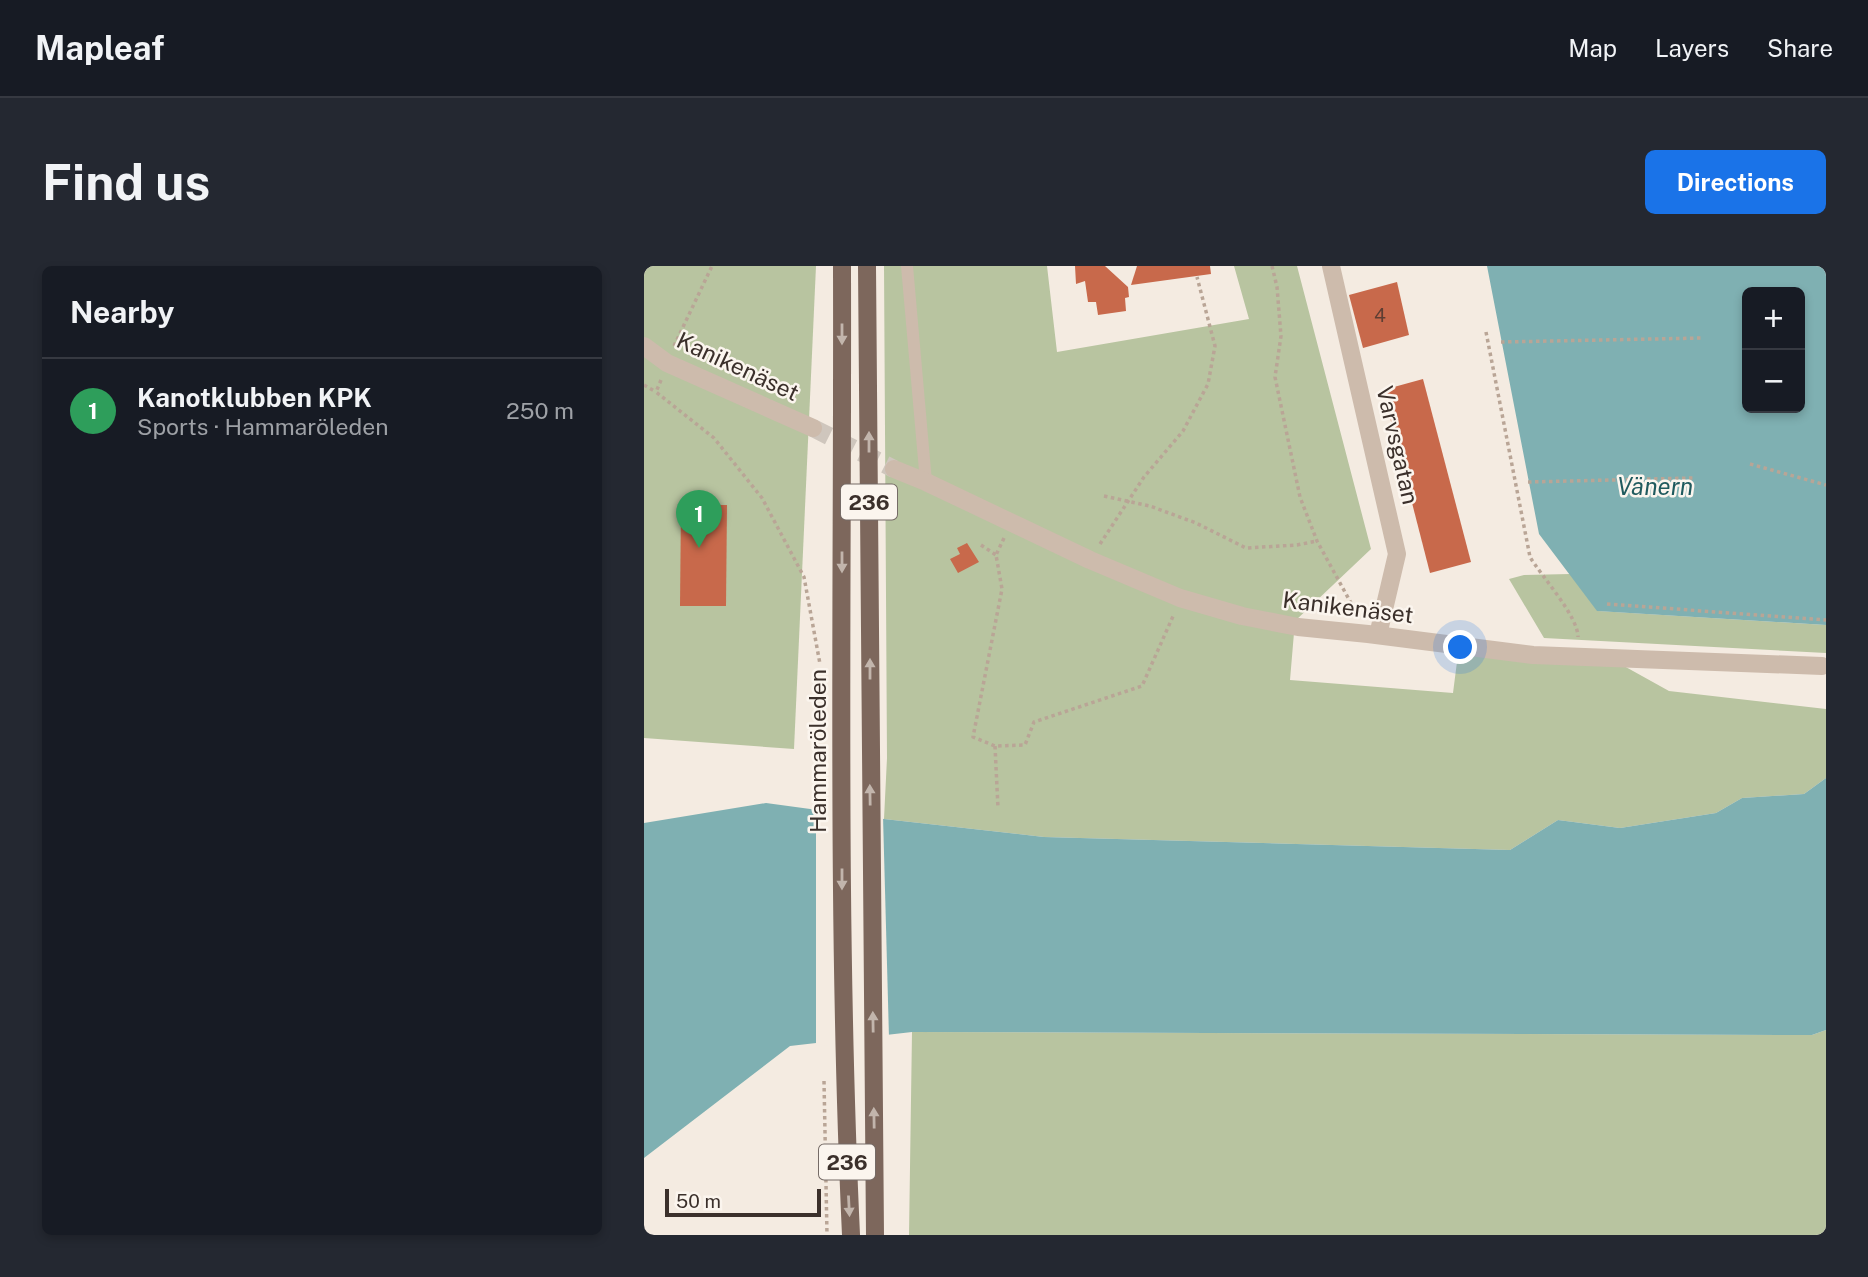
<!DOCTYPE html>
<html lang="en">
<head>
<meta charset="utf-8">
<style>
	body { margin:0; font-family:"Public Sans",sans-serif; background:#242831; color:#f1f3f6 }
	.controls { position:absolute; right:21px; top:21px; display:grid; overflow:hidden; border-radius:10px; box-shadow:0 4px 10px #0003 }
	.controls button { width:63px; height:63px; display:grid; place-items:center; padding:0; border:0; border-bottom:2px solid #363941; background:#171b24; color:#f1f3f6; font:35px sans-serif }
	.scale { position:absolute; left:21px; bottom:18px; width:156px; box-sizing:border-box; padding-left:7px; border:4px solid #3b302b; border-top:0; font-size:19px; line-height:24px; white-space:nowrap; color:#3b302b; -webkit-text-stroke:5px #fbf5ee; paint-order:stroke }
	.you { position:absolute; left:817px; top:382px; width:24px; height:24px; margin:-18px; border:5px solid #fff; border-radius:50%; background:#1a73e8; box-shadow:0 0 0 10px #1a73e833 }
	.badge { display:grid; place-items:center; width:46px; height:46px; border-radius:50%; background:#1a73e8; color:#fff; font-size:23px; font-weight:700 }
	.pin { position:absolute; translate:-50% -58px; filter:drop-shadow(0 2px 4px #0008) }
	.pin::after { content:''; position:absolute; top:37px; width:24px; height:21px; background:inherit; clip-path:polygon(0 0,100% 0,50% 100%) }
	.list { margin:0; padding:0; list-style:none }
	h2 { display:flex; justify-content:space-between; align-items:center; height:91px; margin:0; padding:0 28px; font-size:30px }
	h2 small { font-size:23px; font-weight:400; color:#9ea1a6 }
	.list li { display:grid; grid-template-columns:46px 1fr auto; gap:21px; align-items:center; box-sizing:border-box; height:105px; padding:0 28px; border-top:2px solid #363941 }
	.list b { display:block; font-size:26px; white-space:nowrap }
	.list p { margin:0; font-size:23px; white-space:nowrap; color:#9ea1a6 }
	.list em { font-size:23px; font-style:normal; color:#9ea1a6 }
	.map { position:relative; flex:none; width:1182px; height:969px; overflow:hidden; border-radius:10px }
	header { display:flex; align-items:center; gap:42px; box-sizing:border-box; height:98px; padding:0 35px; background:#171b24; border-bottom:2px solid #363941 }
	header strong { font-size:33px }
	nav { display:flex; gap:38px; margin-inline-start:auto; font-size:24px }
	.intro { display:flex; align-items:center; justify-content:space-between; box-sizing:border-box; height:168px; padding:0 42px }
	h1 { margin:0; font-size:49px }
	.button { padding:18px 32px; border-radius:10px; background:#1a73e8; color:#fff; font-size:24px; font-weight:700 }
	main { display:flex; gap:42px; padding:0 42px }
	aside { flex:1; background:#171b24; border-radius:10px; box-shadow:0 4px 10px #0003 }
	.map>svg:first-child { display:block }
</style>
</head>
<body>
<header>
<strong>Mapleaf</strong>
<nav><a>Map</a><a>Layers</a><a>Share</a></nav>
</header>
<div class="intro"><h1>Find us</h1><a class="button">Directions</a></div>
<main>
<aside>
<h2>Nearby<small></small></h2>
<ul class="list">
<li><span class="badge" style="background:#2e9e5b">1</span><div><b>Kanotklubben KPK</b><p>Sports · Hammaröleden</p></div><em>250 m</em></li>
</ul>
</aside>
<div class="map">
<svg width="1182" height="969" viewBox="0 0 1182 969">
	<rect width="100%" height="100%" fill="#f4ebe1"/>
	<g fill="#b8c4a0">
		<polygon points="0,0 172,0 150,483 0,472"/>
		<polygon points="240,0 403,0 413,86 605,53 590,0 653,0 727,283 651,355 646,414 809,427 814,388 980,400 1025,425 1182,443 1182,512 1160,528 1098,532 1072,547 976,562 914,554 866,584 400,571 240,553 243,492"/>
		<polygon points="926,308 954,345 1182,359 1182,387 900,372 865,313 880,309"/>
		<polygon points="1182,764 1182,969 265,969 268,766 1168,769"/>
	</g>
	<g fill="#7fb0b2" fill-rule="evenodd">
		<path d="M 843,0 L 1182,0 L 1182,359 L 953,345 L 895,268 ZM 1156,26 L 1156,142 L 1103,142 L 1103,26 Z"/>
		<polygon points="1182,512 1182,764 1168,769 268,766 146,780 0,892 0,557 122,537 240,553 400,571 866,584 914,554 976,562 1072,547 1098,532 1160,528"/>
	</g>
	<polygon fill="#f4ebe1" points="172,540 239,550 245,772 172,781"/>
	<g fill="#c8694b">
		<polygon points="431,0 461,0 484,21 485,31 481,32 482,45 454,49 452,36 444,36 441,15 432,18"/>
		<polygon points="493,0 566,0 567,8 487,19"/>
		<polygon points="753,16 765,69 719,82 705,29"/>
		<polygon points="779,113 827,296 786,307 739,124"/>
		<polygon points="37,239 83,239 82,340 36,340"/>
		<polygon points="323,277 335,296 314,307 306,293 316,288 313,282"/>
	</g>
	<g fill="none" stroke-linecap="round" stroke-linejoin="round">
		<polyline stroke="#cfc6bd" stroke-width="18" stroke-dasharray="18 9" stroke-linecap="butt" points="169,162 250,203"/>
		<g stroke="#b9a596" stroke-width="3.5" stroke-dasharray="3.5 3.5" stroke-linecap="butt">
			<polyline points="628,0 633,21 637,70 631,111 656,231 673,275 713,348"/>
			<path d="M 842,66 L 886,291 C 898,311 934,350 934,371"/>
			<polyline points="857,76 1059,72"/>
			<polyline points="30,80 68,0"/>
			<polyline points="17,114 12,126 70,172 118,232 160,311 176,398"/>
			<polyline points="0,119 12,126"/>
			<polyline points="1106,198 1182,219"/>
			<polyline points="884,216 1049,212"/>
			<polyline points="460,230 506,240 552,257 602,282 653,279 673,275"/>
			<polyline points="360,272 352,289 358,323 329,471 351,480 381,479 390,456 498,420 530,348"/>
			<polyline points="456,278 500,211 539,165 564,118 571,80 553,11"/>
			<polyline points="337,279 352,289"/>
			<polyline points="963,338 1182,354"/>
			<polyline points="351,480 354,542"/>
			<polyline points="180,815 183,969"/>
		</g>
		<polyline stroke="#cdbbac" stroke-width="12" points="263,0 282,216"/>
		<g stroke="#cdbbac" stroke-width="18">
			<polyline points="687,0 753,288 734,369"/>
			<polyline points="0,80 23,97 169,162"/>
			<polyline points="250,203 282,216 446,294 536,332 598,350 654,361 724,368 889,389 1178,400"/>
		</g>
		<g stroke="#7d675c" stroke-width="18">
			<path d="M 198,0 C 199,323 192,646 207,969"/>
			<polyline points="223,0 231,969"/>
		</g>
	</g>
	<defs><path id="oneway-solid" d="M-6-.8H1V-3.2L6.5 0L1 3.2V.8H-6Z" transform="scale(1.75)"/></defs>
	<g fill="#c2b5ac">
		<use href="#oneway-solid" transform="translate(198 68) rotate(90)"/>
		<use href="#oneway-solid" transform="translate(225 176) rotate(-90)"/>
		<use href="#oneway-solid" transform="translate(198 296) rotate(90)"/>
		<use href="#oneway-solid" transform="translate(226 403) rotate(-90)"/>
		<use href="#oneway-solid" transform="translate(226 529) rotate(-91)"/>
		<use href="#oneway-solid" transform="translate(198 613) rotate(90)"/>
		<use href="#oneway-solid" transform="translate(229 756) rotate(-91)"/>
		<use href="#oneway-solid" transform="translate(230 852) rotate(-91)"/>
		<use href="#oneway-solid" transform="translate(205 940) rotate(87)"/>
	</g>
	<g text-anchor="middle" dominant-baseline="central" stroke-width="5" stroke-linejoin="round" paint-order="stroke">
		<g font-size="19" fill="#5e3e33">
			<text x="736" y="49">4</text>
		</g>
		<g fill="#fbf5ee" stroke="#756b66" stroke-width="2">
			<rect x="197" y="218.5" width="56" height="35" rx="5"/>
			<rect x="175" y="878.5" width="56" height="35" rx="5"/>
		</g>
		<g font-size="21" font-weight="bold" fill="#3b302b">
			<text x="225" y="236">236</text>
			<text x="203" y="896">236</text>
		</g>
		<g font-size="23" fill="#3b302b" stroke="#fbf5ee">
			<text transform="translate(94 100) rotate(25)">Kanikenäset</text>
			<text transform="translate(754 179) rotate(77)">Varvsgatan</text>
			<text transform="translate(704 341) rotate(7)">Kanikenäset</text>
			<text transform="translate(173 485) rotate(-90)">Hammaröleden</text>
		</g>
		<g font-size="24" font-style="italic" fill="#1f5a5e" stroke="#fbf5ee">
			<text x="1011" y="220">Vänern</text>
		</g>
	</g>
</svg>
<div class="controls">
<button>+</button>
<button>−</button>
</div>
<div class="scale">50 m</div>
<div class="you"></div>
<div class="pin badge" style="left:55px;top:282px;background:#2e9e5b">1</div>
</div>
</main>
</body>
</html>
